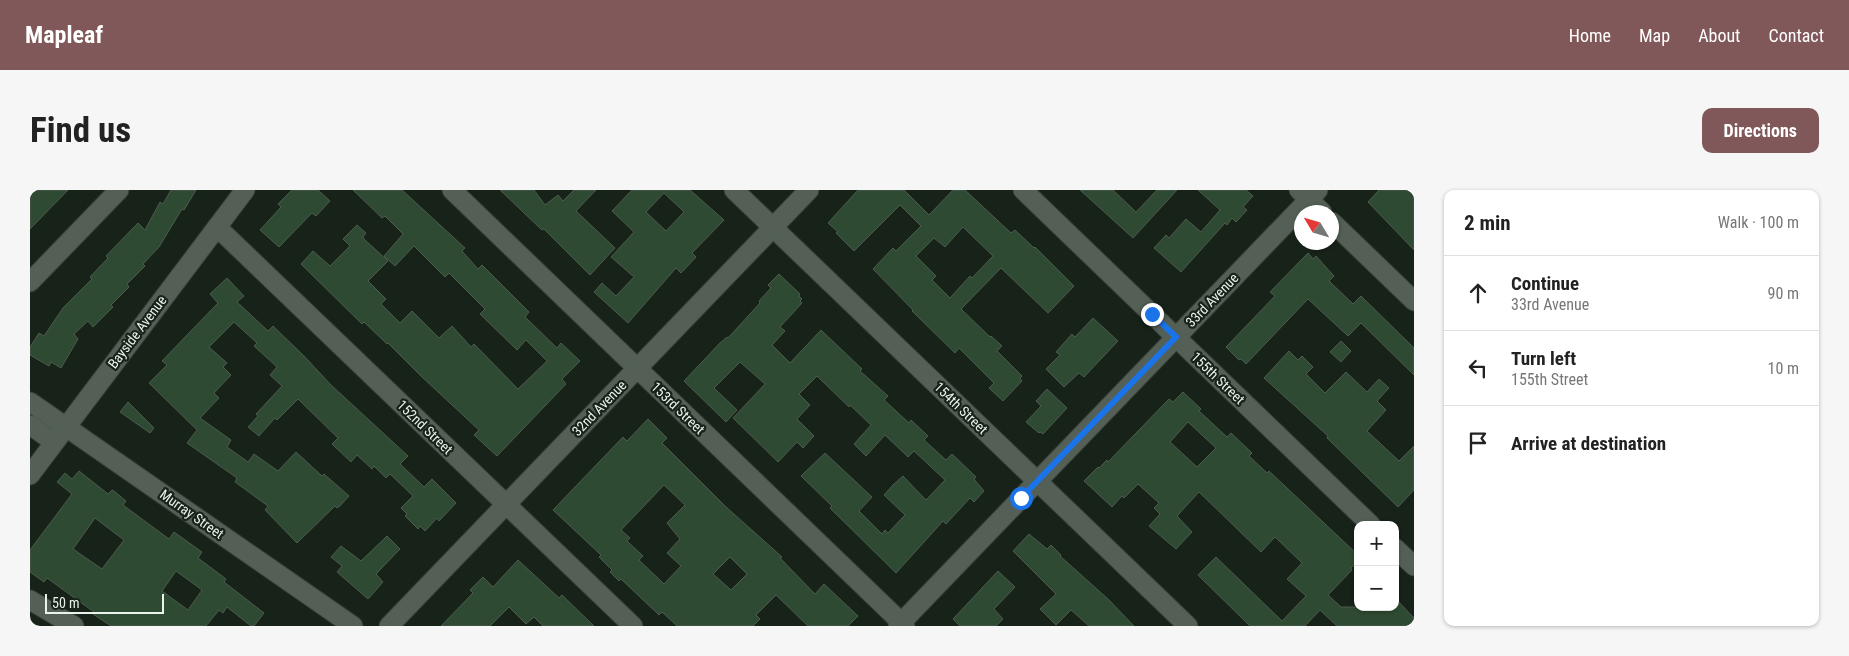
<!DOCTYPE html>
<html lang="en">
<head>
<meta charset="utf-8">
<style>
	body { margin:0; font-family:"Roboto Condensed",sans-serif; background:#f6f6f6; color:#222 }
	.controls { position:absolute; right:15px; bottom:15px; display:grid; overflow:hidden; border-radius:10px; box-shadow:0 1px 4px #0004 }
	.controls button { width:45px; height:45px; display:grid; place-items:center; padding:0; border:0; border-bottom:1px solid #e0e0e0; background:#fff; color:#222; font:25px sans-serif }
	.compass { position:absolute; left:1264px; top:15px; width:45px; height:45px; border-radius:50%; background:#fff; box-shadow:0 1px 4px #0004; rotate:308deg }
	.scale { position:absolute; left:15px; bottom:12px; width:119px; box-sizing:border-box; padding-left:5px; border:2px solid #ebf2ec; border-top:0; font-size:14px; line-height:18px; white-space:nowrap; color:#ebf2ec; -webkit-text-stroke:4px #172219; paint-order:stroke }
	.stop { position:absolute; width:15px; height:15px; margin:-11px; border:4px solid #1a73e8; border-radius:50%; background:#fff }
	.stop.end { background:#1a73e8; border-color:#fff; box-shadow:0 1px 5px #0008 }
	.list { margin:0; padding:0; list-style:none }
	h2 { display:flex; justify-content:space-between; align-items:center; height:65px; margin:0; padding:0 20px; font-size:21px }
	h2 small { font-size:16px; font-weight:400; color:#767676 }
	.list li { display:grid; grid-template-columns:32px 1fr auto; gap:15px; align-items:center; box-sizing:border-box; height:75px; padding:0 20px; border-top:1px solid #e0e0e0 }
	.list b { display:block; font-size:19px; white-space:nowrap }
	.list p { margin:0; font-size:16px; white-space:nowrap; color:#767676 }
	.list em { font-size:16px; font-style:normal; color:#767676 }
	.icon { flex:none; width:28px; height:28px; fill:none; stroke:currentColor; stroke-width:2; stroke-linecap:round; stroke-linejoin:round }
	.map { position:relative; flex:none; width:1384px; height:436px; overflow:hidden; border-radius:10px }
	header { display:flex; align-items:center; gap:30px; box-sizing:border-box; height:70px; padding:0 25px; background:#815859; color:#fff }
	header strong { font-size:24px }
	nav { display:flex; gap:28px; margin-inline-start:auto; font-size:18px }
	.intro { display:flex; align-items:center; justify-content:space-between; box-sizing:border-box; height:120px; padding:0 30px }
	h1 { margin:0; font-size:35px }
	.button { padding:12px 22px; border-radius:10px; background:#815859; color:#fff; font-size:18px; font-weight:700 }
	main { display:flex; gap:30px; padding:0 30px }
	aside { flex:1; background:#fff; border-radius:10px; box-shadow:0 1px 4px #0004 }
	.map>svg:first-child { display:block }
</style>
</head>
<body>
<header>
<strong>Mapleaf</strong>
<nav><a>Home</a><a>Map</a><a>About</a><a>Contact</a></nav>
</header>
<div class="intro"><h1>Find us</h1><a class="button">Directions</a></div>
<main>
<div class="map">
<svg width="1384" height="436" viewBox="0 0 1384 436">
	<rect width="100%" height="100%" fill="#172219"/>
	<g fill="#2e4a32" stroke="#4e5b4f" fill-rule="evenodd">
		<polygon points="0,0 38,0 0,39"/>
		<polygon points="141,0 166,0 154,20 152,19 129,57 113,74 115,76 97,94 99,97 81,115 83,117 63,137 58,131 44,144 48,149 31,178 21,172 19,176 0,165 0,157 9,143 14,146 33,118 62,89 60,87 78,68 76,66 108,33 115,40 130,12 133,14"/>
		<polygon points="262,0 288,0 300,11 286,26 282,23 249,57 230,40 251,17 248,14"/>
		<polygon points="323,0 372,0 435,58 432,61 448,79 452,75 499,122 495,127 527,158 531,153 550,171 532,189 536,194 467,266 444,245 449,240 392,187 358,153 357,154 334,132 332,134 271,74 283,61 300,76 320,56 313,49 327,35 336,43 333,47 334,49 358,71 338,91 356,109 351,114 370,133 382,121 409,148 422,136 441,157 444,154 488,199 517,171 496,150 487,160 450,124 455,119 419,83 415,87 384,56 365,76 354,66 373,44 355,26 352,28"/>
		<polygon points="470,0 504,0 515,15 528,5 533,11 544,0 566,0 546,21 585,58 560,85 514,39 512,40"/>
		<path d="M 602,0 L 660,0 L 694,30 L 662,63 L 666,67 L 651,83 L 646,78 L 598,133 L 564,102 L 572,93 L 586,106 L 604,87 L 581,67 L 604,42 L 582,21 ZM 634,3 L 654,22 L 636,41 L 616,22 Z"/>
		<path d="M 828,0 L 874,0 L 899,25 L 923,0 L 935,0 L 981,43 L 985,40 L 1004,58 L 1005,57 L 1044,96 L 1018,123 L 971,78 L 931,119 L 960,147 L 961,146 L 972,156 L 967,161 L 992,186 L 990,188 L 992,191 L 973,211 L 959,198 L 964,193 L 929,158 L 925,163 L 882,121 L 883,120 L 843,79 L 863,58 L 866,61 L 891,36 L 870,15 L 824,61 L 806,43 L 808,42 L 798,33 ZM 933,37 L 963,66 L 942,88 L 940,86 L 920,108 L 902,90 L 906,86 L 886,66 L 904,48 L 915,57 Z"/>
		<polygon points="1050,0 1083,0 1106,22 1127,0 1147,0 1103,48"/>
		<polygon points="1168,0 1216,0 1223,6 1213,17 1217,20 1206,32 1202,28 1197,35 1195,33 1151,82 1124,58 1136,45 1139,48 1156,29 1171,42 1190,20"/>
		<polygon points="1349,0 1384,0 1384,60 1338,12"/>
		<polygon points="1278,63 1283,69 1286,66 1304,86 1299,91 1323,114 1331,106 1384,158 1384,185 1331,133 1318,146 1278,109 1216,174 1211,169 1209,170 1196,157 1245,106 1240,102"/>
		<polygon points="749,84 770,104 769,106 772,109 770,111 772,113 750,137 755,141 742,155 760,173 791,140 832,179 830,181 858,206 854,210 879,233 881,230 898,246 894,250 916,270 922,264 946,287 944,289 954,301 944,312 940,308 916,334 913,331 866,383 800,318 802,316 771,286 795,263 842,307 829,321 852,344 855,340 858,343 875,325 854,305 863,295 873,286 896,310 915,290 884,261 878,267 855,245 836,266 824,254 841,235 820,215 819,217 787,186 769,204 780,215 767,229 784,246 773,258 767,252 748,272 703,228 735,194 710,172 684,198 707,220 696,232 654,191 689,154 697,147 698,148 730,113 729,111 741,98 738,95"/>
		<polygon points="197,88 214,106 207,112 238,141 243,136 274,166 301,195 378,266 370,274 394,297 402,289 426,313 409,331 407,328 395,341 390,336 388,339 375,326 377,324 371,318 383,306 360,284 356,288 344,276 342,279 327,265 321,272 302,254 308,248 268,209 247,230 245,228 229,246 218,237 228,226 226,224 252,196 240,185 247,177 224,156 227,153 204,132 179,157 197,173 193,177 201,185 184,203 189,208 170,228 201,250 197,257 218,272 224,264 248,281 266,262 292,286 294,284 319,306 310,316 307,318 305,316 267,353 235,320 238,316 205,292 207,288 157,253 167,240 119,193 137,175 132,171 188,113 180,104"/>
		<polygon points="1063,128 1088,151 1054,187 1049,183 1034,197 1016,179 1030,165 1026,162 1042,144 1045,147"/>
		<polygon points="1311,151 1321,161 1311,172 1300,162"/>
		<polygon points="1259,161 1268,170 1272,166 1283,177 1276,184 1295,203 1316,182 1337,202 1349,189 1359,198 1347,211 1356,220 1337,241 1369,271 1384,256 1384,300 1368,317 1297,248 1298,246 1234,188"/>
		<polygon points="1017,199 1037,218 1013,244 1010,242 1009,243 996,232 1011,216 1006,211"/>
		<path d="M 1153,202 L 1171,219 L 1169,221 L 1197,247 L 1201,243 L 1222,263 L 1219,266 L 1237,283 L 1239,281 L 1328,365 L 1328,371 L 1321,378 L 1322,380 L 1298,405 L 1311,417 L 1365,417 L 1365,408 L 1384,428 L 1384,436 L 1307,436 L 1290,420 L 1275,436 L 1220,436 L 1168,385 L 1186,367 L 1252,431 L 1276,406 L 1257,389 L 1272,373 L 1245,347 L 1231,362 L 1169,302 L 1147,326 L 1162,342 L 1146,359 L 1119,336 L 1130,324 L 1124,318 L 1129,313 L 1108,294 L 1094,308 L 1092,306 L 1082,317 L 1054,291 L 1068,277 L 1069,278 L 1077,270 L 1078,272 L 1139,209 L 1143,212 ZM 1158,232 L 1186,258 L 1167,277 L 1140,252 Z"/>
		<polygon points="98,212 124,238 120,243 90,222"/>
		<path d="M 618,229 L 637,248 L 632,253 L 695,316 L 752,367 L 750,368 L 785,404 L 794,394 L 828,426 L 818,436 L 778,436 L 746,405 L 726,425 L 730,429 L 723,436 L 647,436 L 632,422 L 629,425 L 591,389 L 589,391 L 580,382 L 582,380 L 569,367 L 571,365 L 523,320 L 593,247 L 597,251 ZM 634,295 L 655,315 L 637,333 L 650,349 L 637,363 L 651,376 L 634,394 L 609,370 L 613,366 L 597,351 L 600,348 L 591,340 ZM 700,367 L 717,384 L 701,400 L 683,384 Z"/>
		<path d="M 49,281 L 78,304 L 82,300 L 84,301 L 96,311 L 93,315 L 139,349 L 144,342 L 172,362 L 168,368 L 196,389 L 194,392 L 234,423 L 224,436 L 221,436 L 197,417 L 193,423 L 189,420 L 176,436 L 81,436 L 63,424 L 64,422 L 17,388 L 14,392 L 0,382 L 0,360 L 42,304 L 27,292 L 35,283 L 42,289 ZM 65,328 L 94,350 L 72,379 L 43,359 ZM 146,381 L 172,400 L 158,420 L 132,401 Z"/>
		<polygon points="999,344 1017,359 1021,355 1031,365 1030,366 1078,409 1104,436 1059,436 1041,420 1026,435 1010,419 1026,404 983,361"/>
		<polygon points="357,346 370,359 346,384 353,392 338,409 307,382 312,376 301,367 311,356 331,371"/>
		<polygon points="488,370 529,408 532,405 564,436 513,436 504,427 496,434 479,417 460,436 411,436 443,403 440,400 453,387 463,397"/>
		<polygon points="968,381 985,397 964,419 973,429 966,436 930,436 923,429"/>
	</g>
	<g fill="none" stroke-linecap="round" stroke-linejoin="round">
		<defs>
			<g id="minor">
				<polyline points="422,0 875,436"/>
				<polyline points="704,0 1158,436"/>
				<polyline points="993,0 1341,335"/>
				<polyline points="1269,0 1292,22"/>
				<polyline points="1302,32 1384,111"/>
				<polyline points="187,37 603,436"/>
				<polyline points="0,92 89,0"/>
				<polyline points="0,212 323,436"/>
				<polyline points="0,235 24,252"/>
				<polyline points="0,285 215,0"/>
				<polyline points="1365,358 1384,376"/>
				<polyline points="0,410 44,436"/>
				<polyline points="359,436 779,0"/>
				<polyline points="868,436 1288,0"/>
			</g>
		</defs>
		<use href="#minor" stroke="#363e37" stroke-width="21"/>
		<use href="#minor" stroke="#546055" stroke-width="19"/>
	</g>
	<g fill="none" stroke-linecap="round" stroke-linejoin="round">
		<polyline stroke="#1a73e8" stroke-width="6" points="991,308 1146,147 1122,124"/>
	</g>
	<g text-anchor="middle" dominant-baseline="central" stroke-width="4.5" stroke-linejoin="round" paint-order="stroke">
		<g font-size="14" fill="#ebf2ec" stroke="#172219">
			<text transform="translate(1182 110) rotate(-46)">33rd Avenue</text>
			<text transform="translate(107 142) rotate(-53)">Bayside Avenue</text>
			<text transform="translate(1188 188) rotate(44)">155th Street</text>
			<text transform="translate(569 218) rotate(-46)">32nd Avenue</text>
			<text transform="translate(648 218) rotate(44)">153rd Street</text>
			<text transform="translate(931 218) rotate(44)">154th Street</text>
			<text transform="translate(395 237) rotate(44)">152nd Street</text>
			<text transform="translate(162 324) rotate(35)">Murray Street</text>
		</g>
	</g>
</svg>
<div class="controls">
<button>+</button>
<button>−</button>
</div>
<svg class="compass" viewBox="-18 -18 36 36"><path d="M0-13l5 13h-10z" fill="#e53935"/><path d="M0 13l5-13h-10z" fill="#767676"/></svg>
<div class="scale">50 m</div>
<div class="stop" style="left:991px;top:308px"></div>
<div class="stop end" style="left:1122px;top:124px"></div>
</div>
<aside>
<h2>2 min<small>Walk · 100 m</small></h2>
<ul class="list">
<li><svg class="icon" aria-label="ahead" viewBox="0 0 24 24"><path d="M12 20V5M6 11l6-6 6 6"/></svg><div><b>Continue</b><p>33rd Avenue</p></div><em>90 m</em></li>
<li><svg class="icon" aria-label="left" viewBox="0 0 24 24"><path d="M17 20v-9H6M10 6l-5 5 5 5"/></svg><div><b>Turn left</b><p>155th Street</p></div><em>10 m</em></li>
<li><svg class="icon" aria-label="arrive" viewBox="0 0 24 24"><path d="M6 21V4h12l-3 4 3 4H6"/></svg><div><b>Arrive at destination</b></div></li>
</ul>
</aside>
</main>
</body>
</html>
